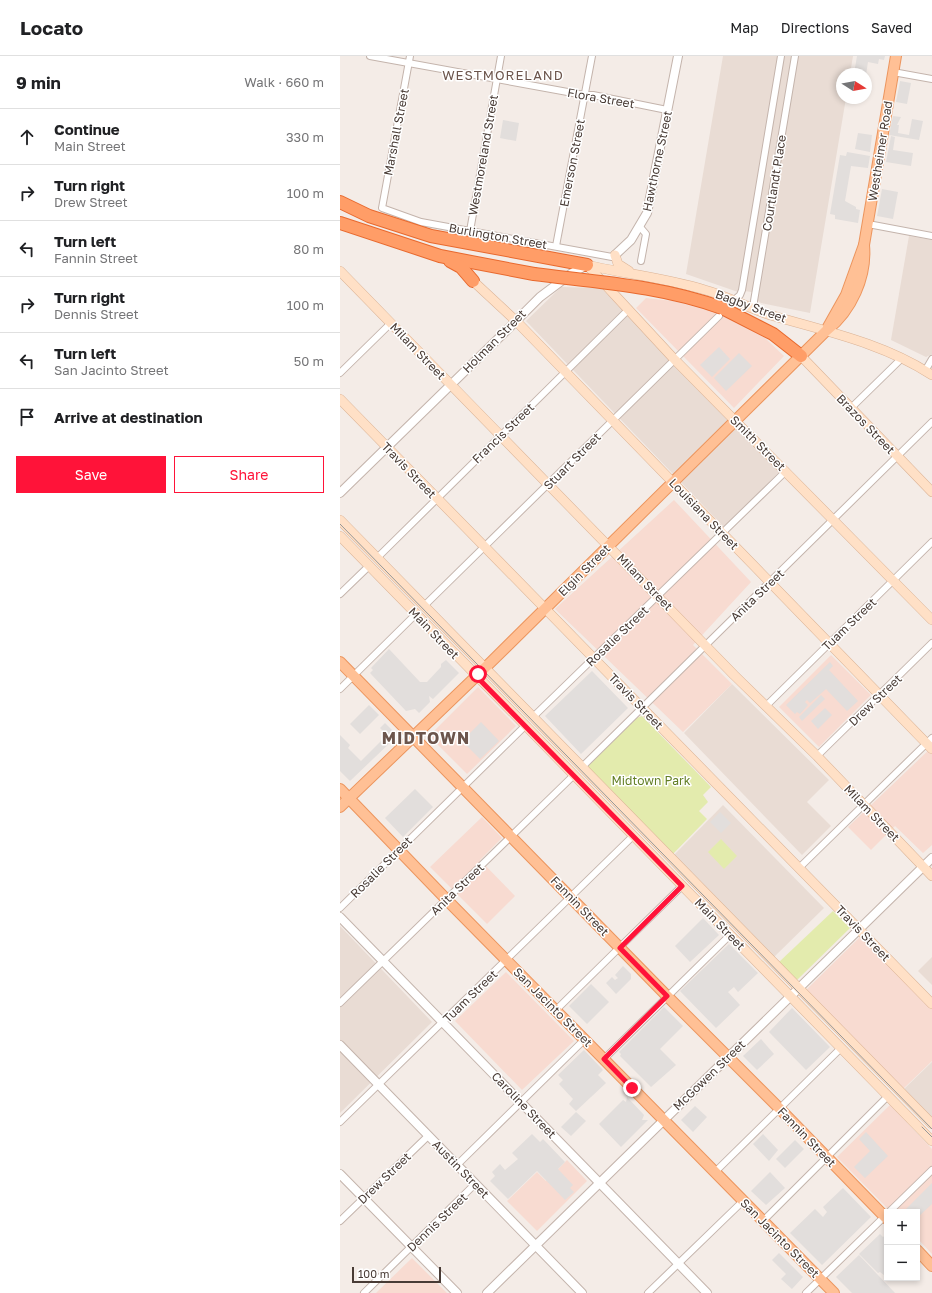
<!DOCTYPE html>
<html lang="en">
<head>
<meta charset="utf-8">
<style>
	body { margin:0; font-family:"Golos Text",sans-serif; background:#f2f2f2; color:#202124 }
	.controls { position:absolute; right:12px; bottom:12px; display:grid; overflow:hidden; border-radius:0px; box-shadow:0 2px 6px #0003 }
	.controls button { width:36px; height:36px; display:grid; place-items:center; padding:0; border:0; border-bottom:1px solid #e0e0e0; background:#fff; color:#202124; font:20px sans-serif }
	.compass { position:absolute; left:496px; top:12px; width:36px; height:36px; border-radius:50%; background:#fff; box-shadow:0 2px 6px #0003; rotate:101deg }
	.scale { position:absolute; left:12px; bottom:10px; width:89px; box-sizing:border-box; padding-left:4px; border:2px solid #483b35; border-top:0; font-size:11px; line-height:14px; white-space:nowrap; color:#483b35; -webkit-text-stroke:3px #fff; paint-order:stroke }
	.stop { position:absolute; width:12px; height:12px; margin:-9px; border:3px solid #ff1339; border-radius:50%; background:#fff }
	.stop.end { background:#ff1339; border-color:#fff; box-shadow:0 1px 4px #0008 }
	.list { margin:0; padding:0; list-style:none }
	h2 { display:flex; justify-content:space-between; align-items:center; height:52px; margin:0; padding:0 16px; font-size:17px }
	h2 small { font-size:13px; font-weight:400; color:#757577 }
	.list li { display:grid; grid-template-columns:26px 1fr auto; gap:12px; align-items:center; box-sizing:border-box; height:56px; padding:0 16px; border-top:1px solid #e0e0e0 }
	.list b { display:block; font-size:15px; white-space:nowrap }
	.list p { margin:0; font-size:13px; white-space:nowrap; color:#757577 }
	.list em { font-size:13px; font-style:normal; color:#757577 }
	.actions { display:flex; gap:8px; padding:12px 16px }
	.actions a { flex:1; padding:9px 0; border:1px solid #ff1339; border-radius:0px; text-align:center; font-size:14px; color:#ff1339 }
	.actions .main { background:#ff1339; color:#fff }
	.icon { flex:none; width:22px; height:22px; fill:none; stroke:currentColor; stroke-width:2; stroke-linecap:round; stroke-linejoin:round }
	.map { position:relative; flex:none; width:592px; height:1237px; overflow:hidden }
	header { display:flex; align-items:center; gap:24px; box-sizing:border-box; height:56px; padding:0 20px; background:#fff; border-bottom:1px solid #e0e0e0 }
	header strong { font-size:19px }
	nav { display:flex; gap:22px; margin-inline-start:auto; font-size:14px }
	main { display:flex }
	aside { flex:1; background:#fff }
	.map>svg:first-child { display:block }
</style>
</head>
<body>
<header>
<strong>Locato</strong>
<nav><a>Map</a><a>Directions</a><a>Saved</a></nav>
</header>
<main>
<aside>
<h2>9 min<small>Walk · 660 m</small></h2>
<ul class="list">
<li><svg class="icon" aria-label="ahead" viewBox="0 0 24 24"><path d="M12 20V5M6 11l6-6 6 6"/></svg><div><b>Continue</b><p>Main Street</p></div><em>330 m</em></li>
<li><svg class="icon" aria-label="right" viewBox="0 0 24 24"><path d="M7 20v-9h11M14 6l5 5-5 5"/></svg><div><b>Turn right</b><p>Drew Street</p></div><em>100 m</em></li>
<li><svg class="icon" aria-label="left" viewBox="0 0 24 24"><path d="M17 20v-9H6M10 6l-5 5 5 5"/></svg><div><b>Turn left</b><p>Fannin Street</p></div><em>80 m</em></li>
<li><svg class="icon" aria-label="right" viewBox="0 0 24 24"><path d="M7 20v-9h11M14 6l5 5-5 5"/></svg><div><b>Turn right</b><p>Dennis Street</p></div><em>100 m</em></li>
<li><svg class="icon" aria-label="left" viewBox="0 0 24 24"><path d="M17 20v-9H6M10 6l-5 5 5 5"/></svg><div><b>Turn left</b><p>San Jacinto Street</p></div><em>50 m</em></li>
<li><svg class="icon" aria-label="arrive" viewBox="0 0 24 24"><path d="M6 21V4h12l-3 4 3 4H6"/></svg><div><b>Arrive at destination</b></div></li>
</ul>
<div class="actions"><a class="main">Save</a><a>Share</a></div>
</aside>
<div class="map">
<svg width="592" height="1237" viewBox="0 0 592 1237">
	<rect width="100%" height="100%" fill="#f4ece7"/>
	<g fill="#e9dcd4">
		<polygon points="383,0 513,0 510,18 502,18 502,42 506,42 470,257 421,247 418,245 418,237 398,234 398,236 346,218"/>
		<polygon points="569,180 592,184 592,298 586,301 551,284"/>
		<polygon points="221,231 261,232 440,415 384,471 186,265"/>
		<polygon points="392,628 489,724 467,746 491,770 462,799 344,677"/>
		<polygon points="383,749 484,852 433,902 334,799"/>
		<polygon points="0,870 92,966 0,1057"/>
		<polygon points="592,901 592,929 578,915"/>
		<polygon points="592,1006 592,1064 563,1034"/>
	</g>
	<g fill="#f8dbd1">
		<polygon points="306,242 333,245 366,254 373,254 399,265 425,282 444,300 394,352 296,252"/>
		<polygon points="334,444 411,526 353,589 392,628 343,676 215,553"/>
		<polygon points="491,599 531,639 479,691 439,651"/>
		<polygon points="138,631 176,670 127,718 89,680"/>
		<polygon points="592,691 592,789 583,797 555,770 531,794 508,771"/>
		<polygon points="142,761 162,782 140,804 175,840 147,868 90,811"/>
		<polygon points="521,880 592,952 592,1005 563,1033 464,936"/>
		<polygon points="166,916 234,985 182,1034 115,965"/>
		<polygon points="550,1049 592,1093 592,1198 577,1182 577,1156 551,1156 497,1101"/>
		<polygon points="227,1104 247,1125 197,1175 167,1145 197,1116 206,1125"/>
		<polygon points="72,1202 107,1237 36,1237"/>
	</g>
	<g fill="#e3ebad">
		<polygon points="302,660 371,731 363,739 368,746 359,755 367,763 331,800 248,713 249,708 294,663"/>
		<polygon points="381,783 397,800 384,813 368,796"/>
		<polygon points="493,855 510,872 456,925 438,907"/>
	</g>
	<g fill="#e2dedc">
		<polygon points="517,0 545,0 544,4 539,3 538,8 528,6 526,19 514,18"/>
		<polygon points="560,25 571,27 567,48 556,46"/>
		<polygon points="553,60 561,61 557,69 559,69 558,77 569,79 572,63 583,65 579,84 549,79"/>
		<polygon points="163,64 179,67 176,85 160,82"/>
		<polygon points="518,77 532,79 530,96 515,93"/>
		<polygon points="551,80 555,81 553,94 573,97 571,110 546,106"/>
		<polygon points="507,96 530,100 528,112 511,110 505,145 516,151 516,153 520,154 518,167 495,163 495,159 490,158 500,99 506,100"/>
		<polygon points="542,133 558,136 553,163 537,160"/>
		<polygon points="379,291 390,303 372,321 360,309"/>
		<polygon points="399,297 412,310 386,335 374,322"/>
		<polygon points="49,593 80,626 87,626 101,611 101,608 106,604 119,617 93,643 89,640 90,646 79,657 75,653 66,655 30,617 33,614 31,612"/>
		<polygon points="490,606 493,610 489,614 518,645 507,655 486,633 470,647 467,644 465,646 468,649 460,658 457,656 455,658 446,649"/>
		<polygon points="252,615 288,652 241,698 205,660"/>
		<polygon points="481,639 485,643 462,665 459,661"/>
		<polygon points="29,649 39,659 20,678 10,668"/>
		<polygon points="485,652 492,659 478,673 471,665"/>
		<polygon points="141,666 159,685 140,703 122,685"/>
		<polygon points="45,667 55,677 56,681 10,725 0,715 0,679 10,689 8,692 21,705 47,679 40,672"/>
		<polygon points="75,733 93,751 63,781 45,762"/>
		<polygon points="380,756 391,767 381,777 370,766"/>
		<polygon points="363,862 379,879 350,906 335,890"/>
		<polygon points="389,888 418,917 398,936 394,931 388,936 400,949 376,972 340,935"/>
		<polygon points="283,910 291,918 291,923 276,938 266,927 272,921 275,924 278,922 275,919"/>
		<polygon points="251,928 269,946 247,968 229,950"/>
		<polygon points="324,951 343,970 320,993 336,1009 311,1031 280,1000 281,998 279,996"/>
		<polygon points="452,952 490,991 466,1014 429,976"/>
		<polygon points="421,983 434,998 417,1014 403,1000"/>
		<polygon points="244,994 263,1014 258,1019 266,1027 236,1055 229,1048 233,1043 219,1028 223,1024 218,1019"/>
		<polygon points="287,1041 304,1059 302,1064 308,1064 281,1091 259,1068 283,1044 286,1046"/>
		<polygon points="355,1050 367,1061 353,1076 341,1064"/>
		<polygon points="236,1056 246,1065 231,1080 221,1071"/>
		<polygon points="526,1076 548,1100 525,1122 514,1111 530,1095 519,1083"/>
		<polygon points="192,1078 200,1086 203,1083 225,1106 218,1113 233,1129 230,1132 234,1136 225,1144 197,1115 168,1143 150,1125 155,1120 152,1116 160,1108 165,1114 178,1103 172,1097"/>
		<polygon points="423,1078 438,1094 429,1105 413,1088"/>
		<polygon points="455,1084 464,1093 445,1112 436,1103"/>
		<polygon points="430,1116 445,1132 426,1149 411,1135"/>
		<polygon points="592,1127 592,1148 577,1162 577,1156 563,1156"/>
		<polygon points="503,1132 531,1161 482,1209 450,1177 475,1153 483,1161 487,1156 483,1151"/>
		<polygon points="540,1178 543,1181 547,1178 547,1216 544,1219 540,1216 538,1217 519,1198"/>
		<polygon points="439,1197 463,1221 452,1233 441,1223 446,1218 432,1204"/>
		<polygon points="519,1199 555,1237 512,1237 496,1221"/>
	</g>
	<g fill="none" stroke-linecap="round" stroke-linejoin="round">
		<defs>
			<g id="minor">
				<polyline points="30,0 244,39 253,39 327,54"/>
				<polyline points="70,0 42,152 81,166 272,201 275,199"/>
				<polyline points="553,16 592,23"/>
				<polyline points="528,168 592,180"/>
				<polyline points="300,171 306,178 301,205"/>
				<polyline points="130,175 161,0"/>
				<polyline points="216,190 252,0"/>
				<polyline points="394,244 400,239 402,234 441,0"/>
				<polyline points="414,253 414,245 455,0"/>
				<polyline points="585,315 592,303"/>
				<polyline points="0,317 51,267"/>
				<polyline points="511,352 561,303"/>
				<polyline points="37,502 289,253"/>
				<polyline points="0,538 29,510"/>
				<polyline points="84,550 379,260"/>
				<polyline points="0,633 76,558"/>
				<polyline points="426,650 592,486"/>
				<polyline points="193,661 446,415"/>
				<polyline points="477,700 592,587"/>
				<polyline points="242,711 592,366"/>
				<polyline points="459,812 592,682"/>
				<polyline points="0,852 185,670"/>
				<polyline points="0,947 234,719"/>
				<polyline points="216,954 342,830"/>
				<polyline points="264,1003 390,879"/>
				<polyline points="0,1066 293,780"/>
				<polyline points="117,1109 245,983"/>
				<polyline points="375,1116 501,992"/>
				<polyline points="549,1156 592,1114"/>
				<polyline points="0,1165 88,1080"/>
				<polyline points="423,1165 548,1040"/>
				<polyline points="24,1237 135,1128"/>
				<polyline points="308,1237 403,1145"/>
				<polyline points="466,1237 546,1159"/>
			</g>
			<g id="tertiary">
				<polyline points="275,199 291,184 307,157 338,0"/>
				<polyline points="0,437 169,272 200,241 232,217 247,209"/>
				<polyline points="0,861 367,1237"/>
				<polyline points="0,989 242,1237"/>
				<polyline points="0,1118 117,1237"/>
				<polyline points="147,1237 592,802"/>
			</g>
			<g id="secondary">
				<polyline points="275,199 278,208 289,215"/>
				<polyline points="247,209 335,304 592,564"/>
				<path d="M 247,209 C 286,218 326,222 365,234 C 388,240 408,252 430,259 C 485,275 543,287 592,319"/>
				<polyline points="0,215 394,619 477,700 592,820"/>
				<polyline points="133,225 176,265 592,693"/>
				<polyline points="461,300 592,436"/>
				<polyline points="0,343 592,948"/>
				<polyline points="0,464 592,1068"/>
				<polyline points="0,480 592,1085"/>
			</g>
			<g id="primary">
				<polyline points="488,271 506,239 524,189 556,0"/>
				<polyline points="0,606 327,940 439,1052 547,1163"/>
				<polyline points="0,733 106,843 494,1237"/>
				<path d="M 0,751 L 151,606 L 487,274 C 511,255 527,221 524,189"/>
				<polyline points="577,1194 592,1210"/>
			</g>
			<g id="motorway">
				<polyline points="0,146 29,160 91,180 247,209"/>
				<polyline points="0,167 100,200 194,218"/>
				<polyline points="110,205 121,211 133,225"/>
				<polyline points="382,252 433,278 461,300"/>
			</g>
		</defs>
		<use href="#minor" stroke="#c4b4ac" stroke-width="8"/>
		<use href="#tertiary" stroke="#c4b4ac" stroke-width="10"/>
		<use href="#secondary" stroke="#dbb396" stroke-width="10"/>
		<use href="#primary" stroke="#ec955e" stroke-width="12"/>
		<use href="#motorway" stroke="#e8692e" stroke-width="14"/>
		<use href="#minor" stroke="#fff" stroke-width="6"/>
		<use href="#tertiary" stroke="#fff" stroke-width="8"/>
		<use href="#secondary" stroke="#ffe0c6" stroke-width="9"/>
		<use href="#primary" stroke="#ffc095" stroke-width="10"/>
		<use href="#motorway" stroke="#ff9d67" stroke-width="12"/>
		<g stroke="#979797" stroke-width="1">
			<polyline points="0,468 592,1073"/>
			<polyline points="582,1071 592,1081"/>
		</g>
		<defs>
			<path id="motorway-bridge" d="M 194,218 C 257,226 322,230 382,252"/>
		</defs>
		<use href="#motorway-bridge" stroke="#e8692e" stroke-width="14" stroke-linecap="butt"/>
		<use href="#motorway-bridge" stroke="#ff9d67" stroke-width="12"/>
	</g>
	<g fill="none" stroke-linecap="round" stroke-linejoin="round">
		<polyline stroke="#ff1339" stroke-width="5" points="138,618 136,620 342,830 280,892 327,940 264,1003 292,1032"/>
	</g>
	<g text-anchor="middle" dominant-baseline="central" stroke-width="3" stroke-linejoin="round" paint-order="stroke">
		<g font-size="12" fill="#483b35" stroke="#fff">
			<text transform="translate(261 42) rotate(10)">Flora Street</text>
			<text transform="translate(56 76) rotate(-79)">Marshall Street</text>
			<text transform="translate(540 95) rotate(-81)">Westheimer Road</text>
			<text transform="translate(143 99) rotate(-80)">Westmoreland Street</text>
			<text transform="translate(317 105) rotate(-78)">Hawthorne Street</text>
			<text transform="translate(232 107) rotate(-79)">Emerson Street</text>
			<text transform="translate(434 127) rotate(-81)">Courtlandt Place</text>
			<text transform="translate(158 180) rotate(10)">Burlington Street</text>
			<text transform="translate(411 250) rotate(20)">Bagby Street</text>
			<text transform="translate(154 285) rotate(-45)">Holman Street</text>
			<text transform="translate(78 295) rotate(46)">Milam Street</text>
			<text transform="translate(526 368) rotate(46)">Brazos Street</text>
			<text transform="translate(163 377) rotate(-44)">Francis Street</text>
			<text transform="translate(418 387) rotate(45)">Smith Street</text>
			<text transform="translate(232 405) rotate(-45)">Stuart Street</text>
			<text transform="translate(69 414) rotate(46)">Travis Street</text>
			<text transform="translate(364 458) rotate(46)">Louisiana Street</text>
			<text transform="translate(244 514) rotate(-45)">Elgin Street</text>
			<text transform="translate(305 526) rotate(46)">Milam Street</text>
			<text transform="translate(417 539) rotate(-44)">Anita Street</text>
			<text transform="translate(509 568) rotate(-44)">Tuam Street</text>
			<text transform="translate(94 577) rotate(46)">Main Street</text>
			<text transform="translate(277 580) rotate(-44)">Rosalie Street</text>
			<text transform="translate(535 644) rotate(-44)">Drew Street</text>
			<text transform="translate(296 645) rotate(46)">Travis Street</text>
			<text transform="translate(532 757) rotate(46)">Milam Street</text>
			<text transform="translate(41 811) rotate(-45)">Rosalie Street</text>
			<text transform="translate(117 833) rotate(-44)">Anita Street</text>
			<text transform="translate(240 850) rotate(46)">Fannin Street</text>
			<text transform="translate(380 868) rotate(46)">Main Street</text>
			<text transform="translate(523 877) rotate(46)">Travis Street</text>
			<text transform="translate(130 940) rotate(-44)">Tuam Street</text>
			<text transform="translate(213 951) rotate(45)">San Jacinto Street</text>
			<text transform="translate(369 1019) rotate(-44)">McGowen Street</text>
			<text transform="translate(184 1049) rotate(46)">Caroline Street</text>
			<text transform="translate(467 1081) rotate(46)">Fannin Street</text>
			<text transform="translate(121 1113) rotate(46)">Austin Street</text>
			<text transform="translate(44 1122) rotate(-44)">Drew Street</text>
			<text transform="translate(97 1166) rotate(-44)">Dennis Street</text>
			<text transform="translate(440 1182) rotate(45)">San Jacinto Street</text>
		</g>
		<g font-size="12" fill="#627e24" stroke="#fff">
			<text x="311" y="724">Midtown Park</text>
		</g>
		<g font-size="13" letter-spacing="1" fill="#6c554c" stroke="#fff">
			<text x="163" y="19">WESTMORELAND</text>
		</g>
		<g font-size="16" font-weight="bold" letter-spacing="1" fill="#6c554c" stroke="#fff">
			<text x="86" y="682">MIDTOWN</text>
		</g>
	</g>
</svg>
<div class="controls">
<button>+</button>
<button>−</button>
</div>
<svg class="compass" viewBox="-18 -18 36 36"><path d="M0-13l5 13h-10z" fill="#e53935"/><path d="M0 13l5-13h-10z" fill="#757577"/></svg>
<div class="scale">100 m</div>
<div class="stop" style="left:138px;top:618px"></div>
<div class="stop end" style="left:292px;top:1032px"></div>
</div>
</main>
</body>
</html>
